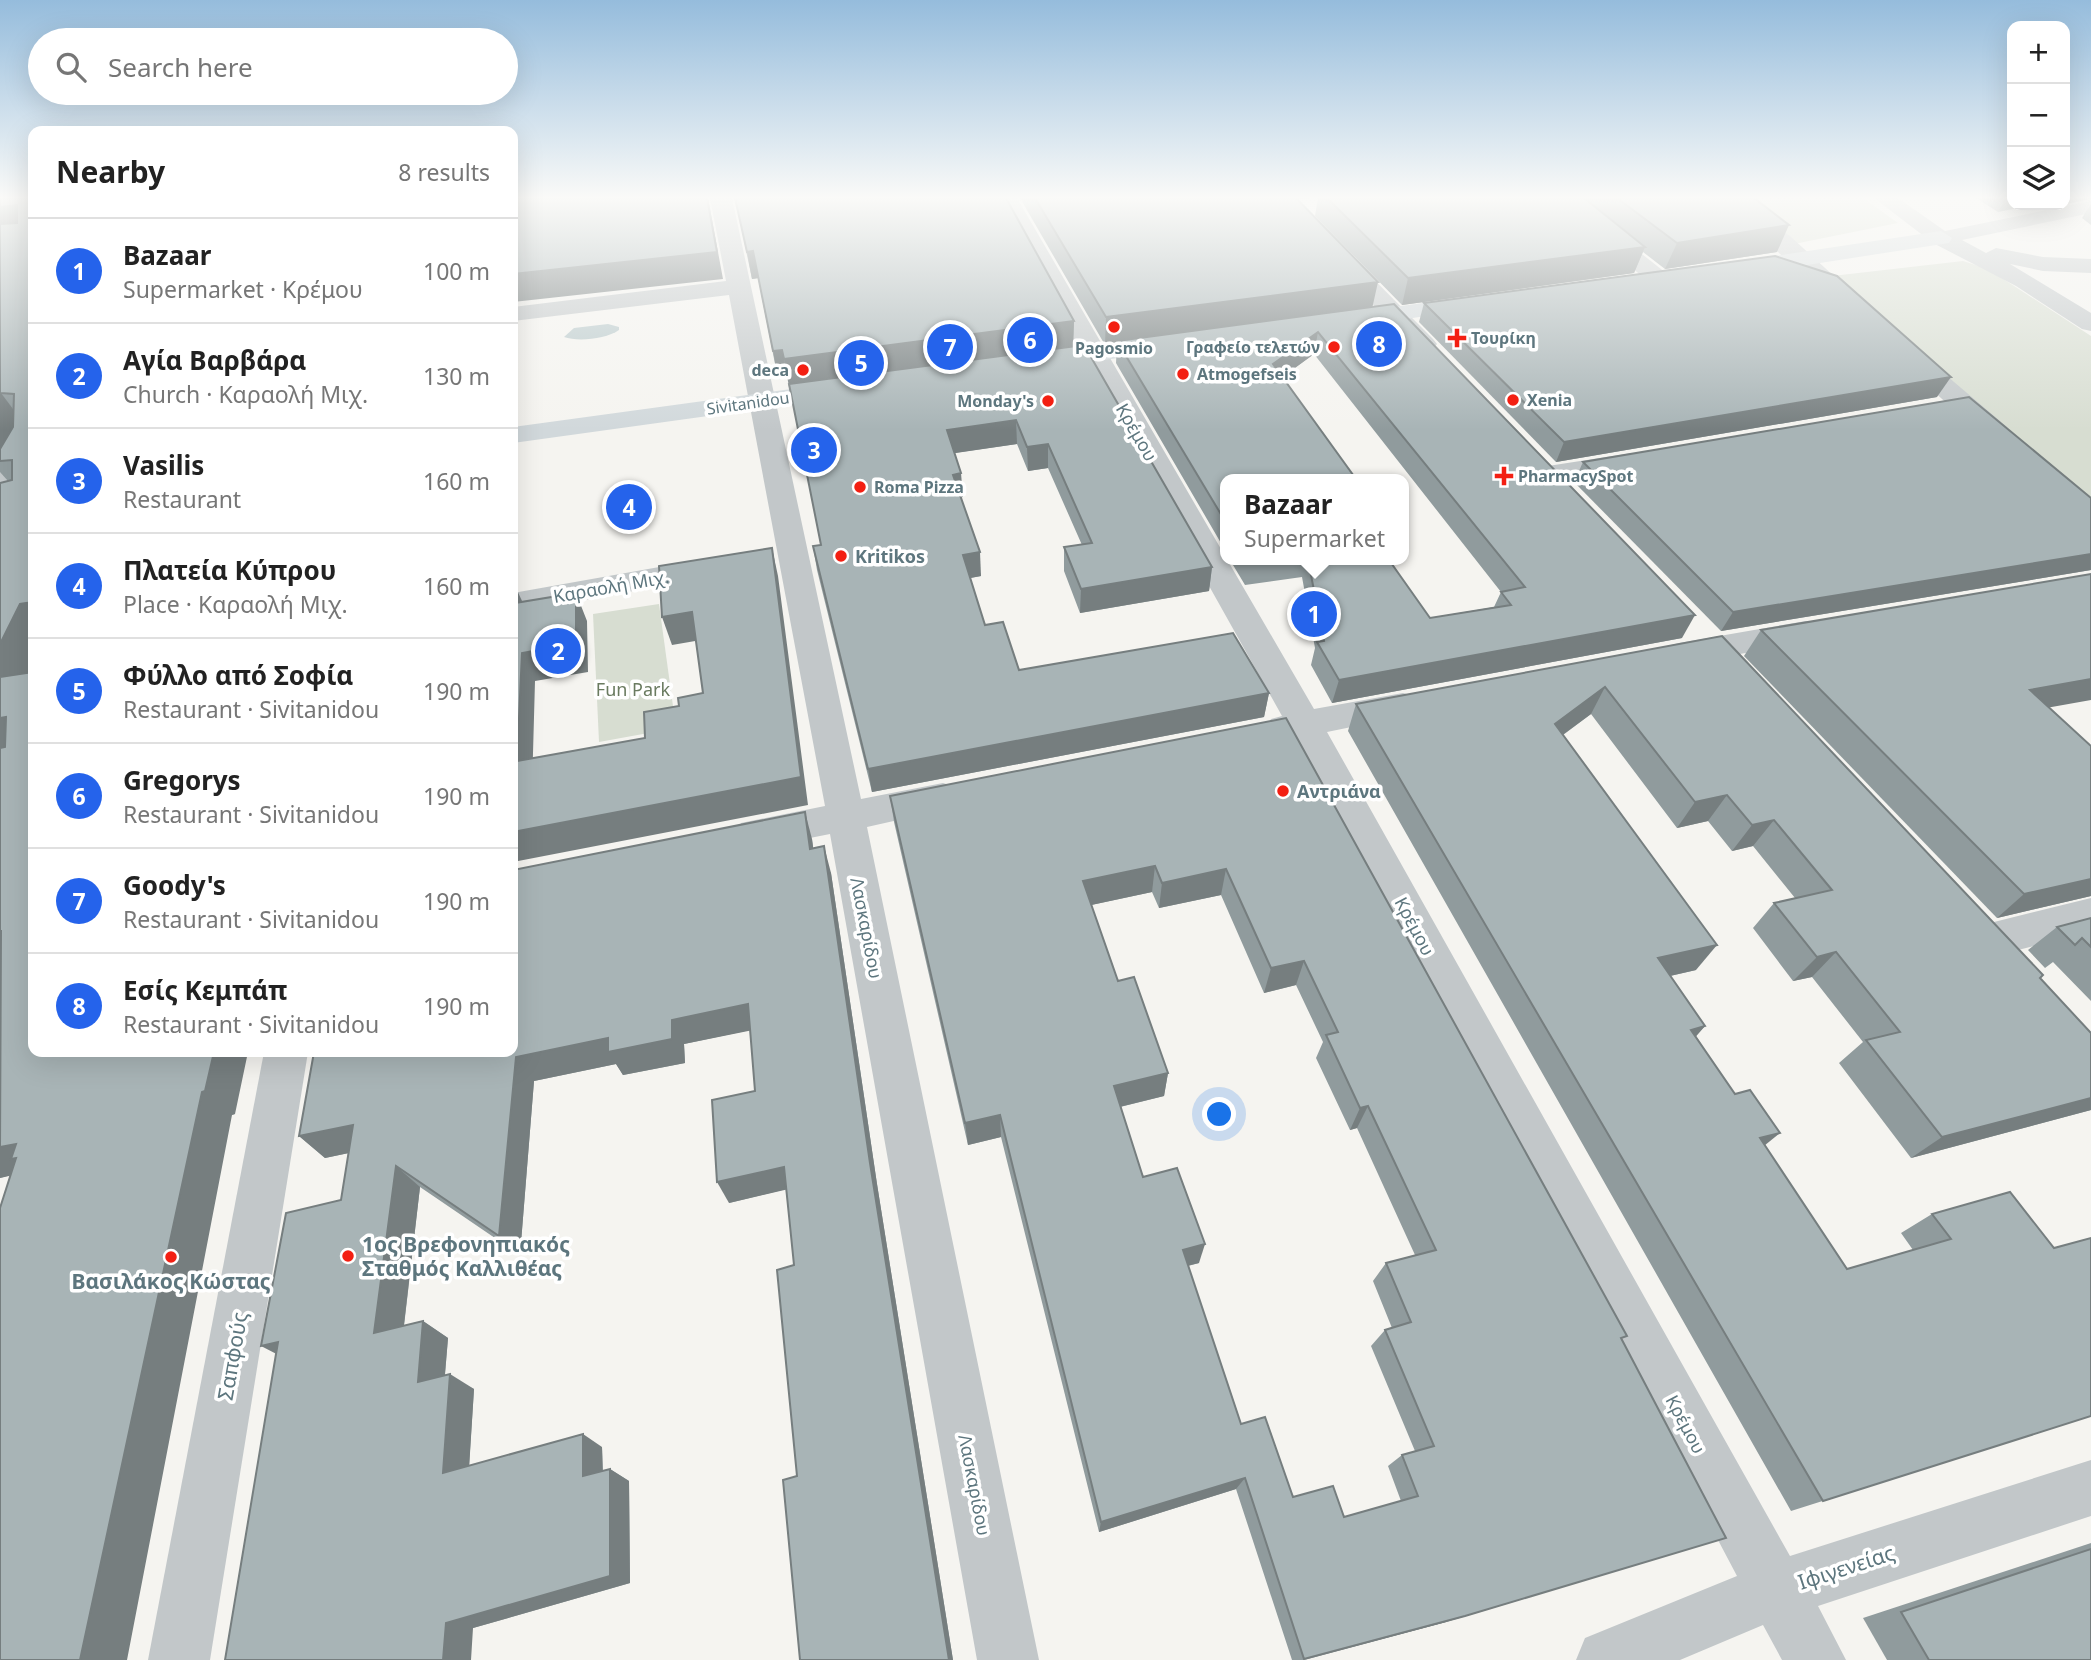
<!DOCTYPE html>
<html lang="en">
<head>
<meta charset="utf-8">
<style>
	body { margin:0; font-family:"Noto Sans",sans-serif; background:#f2f2f2; color:#222 }
	.controls { position:absolute; right:21px; top:21px; display:grid; overflow:hidden; border-radius:14px; box-shadow:0 7px 28px #0002 }
	.controls button { width:63px; height:63px; display:grid; place-items:center; padding:0; border:0; border-bottom:2px solid #e0e0e0; background:#fff; color:#222; font:35px sans-serif }
	.you { position:absolute; left:1220px; top:1115px; width:24px; height:24px; margin:-18px; border:5px solid #fff; border-radius:50%; background:#1a73e8; box-shadow:0 0 0 10px #1a73e833 }
	.badge { display:grid; place-items:center; width:46px; height:46px; border-radius:50%; background:#2563eb; color:#fff; font-size:23px; font-weight:700 }
	.pin { position:absolute; translate:-50% -50%; border:4px solid #fff; box-shadow:0 2px 7px #0006 }
	.popup { position:absolute; left:1220px; top:474px; width:189px; height:91px; box-sizing:border-box; display:grid; place-content:center; border-radius:14px; background:#fff; filter:drop-shadow(0 2px 5px #0005); font-size:23px; white-space:nowrap; color:#767676 }
	.popup b { font-size:26px; color:#222 }
	.popup::after { content:''; position:absolute; left:50%; top:100%; margin-left:-14px; border:14px solid transparent; border-top-color:#fff }
	.list { margin:0; padding:0; list-style:none }
	h2 { display:flex; justify-content:space-between; align-items:center; height:91px; margin:0; padding:0 28px; font-size:30px }
	h2 small { font-size:23px; font-weight:400; color:#767676 }
	.list li { display:grid; grid-template-columns:46px 1fr auto; gap:21px; align-items:center; box-sizing:border-box; height:105px; padding:0 28px; border-top:2px solid #e0e0e0 }
	.list b { display:block; font-size:26px; white-space:nowrap }
	.list p { margin:0; font-size:23px; white-space:nowrap; color:#767676 }
	.list em { font-size:23px; font-style:normal; color:#767676 }
	.icon { flex:none; width:38px; height:38px; fill:none; stroke:currentColor; stroke-width:2; stroke-linecap:round; stroke-linejoin:round }
	.map { position:relative; flex:none; width:2091px; height:1660px; overflow:hidden }
	.search { position:absolute; background:#fff; box-shadow:0 7px 28px #0002; left:28px; top:28px; width:490px; height:77px; display:flex; align-items:center; gap:18px; box-sizing:border-box; padding:0 24px; border-radius:38px; color:#767676; font-size:26px }
	.panel { position:absolute; background:#fff; box-shadow:0 7px 28px #0002; left:28px; top:126px; width:490px; height:931px; border-radius:14px }
	.map>svg:first-child { display:block }
</style>
</head>
<body>
<div class="map">
<svg width="2091" height="1660" viewBox="0 0 2091 1660">
	<rect width="100%" height="100%" fill="#f5f4f0"/>
	<g fill="#d7ddd1">
		<polygon points="1737,198 1863,198 1898,223 1794,244"/>
		<polygon points="1963,261 1988,269 2091,336 2091,510 1832,276"/>
		<polygon points="659,604 676,728 599,742 593,614"/>
	</g>
	<path fill="#b9c9cb" d="M 608,324 L 619,327 L 619,330 C 606,339 578,342 564,337 L 574,328 Z"/>
	<g fill="none" stroke-linecap="round" stroke-linejoin="round">
		<g fill="#c2c7c9" fill-rule="evenodd">
			<polygon points="710,198 732,198 861,799 943,783 956,787 962,797 956,807 867,827 1039,1660 977,1660 830,834 755,849 741,845 736,834 741,823 825,806 729,295 513,321 513,307 726,281"/>
			<polygon points="996,198 1017,198 1314,709 1403,693 1415,696 1421,705 1415,714 1327,732 1790,1556 2091,1460 2091,1516 1818,1606 1846,1660 1782,1660 1763,1625 1680,1660 1576,1660 1585,1638 1737,1576 1295,739 1284,741 1271,737 1266,728 1271,719 1282,716 1079,354"/>
			<polygon points="1272,198 1293,198 1433,339 1437,344 1433,349 1415,349"/>
			<polygon points="1549,198 1571,198 1666,273 1670,278 1666,283 1650,283"/>
			<polygon points="1716,198 1739,198 1791,237 1858,298 1862,303 1858,308 1842,308"/>
			<polygon points="1874,198 1898,198 1945,231 2091,201 2091,213 1962,240 1986,253 1996,248 2043,257 2091,259 2091,273 2043,271 2010,264 2091,313 2091,331 2082,329 2016,286 1933,243"/>
			<polygon points="1905,345 1914,348 2007,427 2011,433 2007,439 1987,439 1896,358 1892,353 1896,348"/>
			<polygon points="33,422 33,455 10,496 0,499 0,464 23,424"/>
			<polygon points="1632,453 1642,455 1646,461 1642,467 1548,484 1538,481 1534,475 1538,469 1548,466"/>
			<polygon points="710,558 721,561 726,568 721,575 513,613 513,593"/>
			<polygon points="1806,621 1818,624 1823,632 1818,640 1679,665 1667,662 1662,654 1667,646 1679,643"/>
			<polygon points="2091,898 2091,932 1986,958 1971,953 1965,941 1971,929 1986,924"/>
			<polygon points="264,1052 308,1052 210,1660 148,1660"/>
		</g>
		<g fill="#d1d8db" fill-rule="evenodd">
			<polygon points="1941,231 1952,238 1949,243 1742,275 1731,268 1742,261"/>
			<polygon points="1474,296 1482,298 1486,303 1482,308 1350,327 1341,325 1338,320 1341,315 1350,313"/>
			<polygon points="1169,336 1178,339 1182,344 1178,349 1038,370 1029,367 1025,362 1029,357 1038,354"/>
			<polygon points="843,382 852,384 856,390 852,396 513,443 513,427"/>
		</g>
	</g>
	<g fill="#909b9d" fill-rule="evenodd">
		<polygon points="0,198 33,198 33,661 27,673 33,1052 235,1114 0,1178 0,971 8,481 0,472"/>
		<polygon points="735,198 1074,321 1073,346 1212,567 1209,591 1080,613 1064,571 1064,547 1082,545 1048,468 1028,471 1017,444 954,453 963,497 961,497 981,576 970,578 985,625 1019,670 1269,693 1264,717 872,792 817,570 813,546 821,545 788,378 778,379 758,278 752,279"/>
		<polygon points="1020,198 1754,198 1777,252 1665,269 1643,252 1634,273 1402,305 1315,216 1318,198 1299,199 1373,307 1682,638 1332,703 1311,665 1315,648 1302,577 1245,585 1230,560 1389,560 1430,618 1494,607 1501,592 1314,354 1282,377 1225,479 1225,550 1116,363 1117,343 1105,345"/>
		<polygon points="1976,198 2012,198 1998,212"/>
		<polygon points="2091,204 2091,225 2082,218"/>
		<polygon points="1424,303 1937,397 1556,462 1419,322"/>
		<polygon points="1583,462 2091,498 2091,570 1721,631 1574,482"/>
		<polygon points="1761,630 2049,708 2091,896 1997,918 1744,656"/>
		<polygon points="1722,636 2040,978 2091,1110 1911,1158 1839,1063 1863,1042 1812,977 1793,981 1753,928 1774,903 1795,898 1753,846 1732,851 1708,821 1677,828 1591,714 1563,735 1696,970 1670,976 1705,1026 1696,1036 1764,1145 1847,1269 1913,1250 1901,1233 1932,1214 2091,1416 1791,1511 1348,731 1356,704"/>
		<path d="M 1286,718 L 1622,1339 L 1446,1622 L 1304,1660 L 1292,1660 L 1236,1489 L 1099,1532 L 1001,1137 L 968,1145 L 894,822 L 890,796 ZM 1152,892 L 1159,908 L 1221,895 L 1264,993 L 1296,985 L 1323,1042 L 1316,1058 L 1350,1130 L 1357,1128 L 1415,1255 L 1386,1263 L 1373,1281 L 1392,1328 L 1385,1330 L 1371,1346 L 1415,1451 L 1402,1455 L 1388,1466 L 1401,1501 L 1344,1517 L 1293,1497 L 1241,1424 L 1188,1266 L 1199,1263 L 1143,1177 L 1120,1107 L 1164,1096 L 1168,1073 L 1118,981 L 1091,905 Z"/>
		<polygon points="812,839 813,848 831,873 877,1184 953,1660 800,1660 794,1265 786,1189 729,1203 755,1091 750,1030 684,1044 685,1063 623,1075 616,1064 534,1081 520,1255 420,1187 404,1326 423,1321 448,1338 445,1375 474,1389 469,1466 602,1447 603,1471 610,1469 629,1481 630,1583 473,1628 341,1200 349,1153 325,1158 299,1136"/>
		<polygon points="2091,918 2091,1001 2053,962 2045,968 2028,950 2057,927"/>
		<polygon points="2091,1543 2091,1660 1887,1660 1863,1618"/>
	</g>
	<g fill="#767e7f">
		<polygon points="707,198 709,198 708,198 723,279 513,302 513,274"/>
		<polygon points="2006,198 2012,198 2012,205 2033,205 1998,212"/>
		<polygon points="2069,198 2091,198 2091,199 2065,204"/>
		<polygon points="17,205 33,229 0,235 0,207"/>
		<polygon points="1789,225 1777,252 1665,269 1677,243"/>
		<polygon points="1645,247 1634,273 1402,305 1408,278"/>
		<polygon points="753,251 759,278 752,279 747,252"/>
		<polygon points="1378,282 1372,309 1117,341 1117,343 1105,345 1106,317"/>
		<polygon points="1074,321 1073,349 789,387 784,359"/>
		<polygon points="1318,332 1314,354 1269,387 1273,364"/>
		<polygon points="782,350 788,378 778,379 773,351"/>
		<polygon points="1951,377 1937,397 1556,462 1564,442"/>
		<polygon points="1,393 22,421 0,460 0,394"/>
		<polygon points="1016,420 1017,444 949,454 947,430"/>
		<polygon points="1048,444 1048,468 1028,471 1027,447"/>
		<polygon points="961,473 963,497 955,498 953,475"/>
		<polygon points="772,548 778,576 808,805 513,862 513,832 801,777"/>
		<polygon points="980,552 981,576 965,579 963,555"/>
		<polygon points="2091,554 2091,570 1721,631 1733,612"/>
		<polygon points="1212,567 1209,591 1080,613 1081,589"/>
		<polygon points="516,588 529,616 515,603"/>
		<polygon points="576,593 587,621 588,672 535,681 532,789 517,761 522,653"/>
		<polygon points="33,602 33,661 11,709 0,697 0,644 20,604"/>
		<polygon points="692,612 701,640 672,645 662,617"/>
		<polygon points="1695,615 1682,638 1332,703 1339,680"/>
		<polygon points="2091,679 2091,700 2006,715 2030,690"/>
		<polygon points="1605,687 1591,714 1542,750 1555,724"/>
		<polygon points="1269,693 1264,717 872,792 868,769"/>
		<polygon points="6,717 33,745 0,751 0,718"/>
		<polygon points="1727,795 1708,821 1677,828 1695,802"/>
		<polygon points="805,812 812,839 817,876 810,849"/>
		<polygon points="1774,820 1753,846 1732,851 1752,825"/>
		<polygon points="824,846 831,873 877,1184 953,1660 949,1660 870,1163"/>
		<polygon points="1155,866 1152,892 1082,907 1083,881"/>
		<polygon points="1226,869 1221,895 1159,908 1162,883"/>
		<polygon points="2091,879 2091,896 1997,918 2024,894"/>
		<polygon points="1717,945 1696,970 1639,983 1658,958"/>
		<polygon points="1836,952 1812,977 1793,981 1817,957"/>
		<polygon points="1304,961 1296,985 1264,993 1271,968"/>
		<polygon points="748,1004 758,1029 684,1044 685,1063 623,1075 616,1064 534,1081 520,1255 499,1236 516,1057 672,1020"/>
		<polygon points="1705,1026 1684,1050 1691,1030"/>
		<polygon points="214,1052 248,1052 235,1114 232,1115 127,1660 80,1660 202,1092"/>
		<polygon points="1168,1073 1164,1096 1111,1109 1114,1086"/>
		<polygon points="2091,1098 2091,1110 1911,1158 1942,1137"/>
		<polygon points="1368,1106 1357,1128 1350,1130 1360,1108"/>
		<polygon points="1000,1115 1001,1137 968,1145 965,1123"/>
		<polygon points="353,1125 377,1147 325,1158 299,1136"/>
		<polygon points="1780,1133 1754,1154 1760,1138"/>
		<polygon points="16,1144 31,1171 0,1178 0,1147"/>
		<polygon points="396,1166 420,1187 401,1350 374,1333"/>
		<polygon points="784,1167 793,1188 729,1203 717,1182"/>
		<polygon points="1205,1244 1199,1263 1178,1268 1183,1250"/>
		<polygon points="423,1321 448,1338 443,1396 418,1382"/>
		<polygon points="278,1342 292,1362 261,1346"/>
		<polygon points="450,1374 474,1389 468,1485 443,1473"/>
		<polygon points="583,1434 602,1447 603,1488 583,1476"/>
		<polygon points="610,1469 629,1481 630,1583 473,1628 471,1660 443,1660 446,1623"/>
		<polygon points="1245,1478 1236,1489 1099,1532 1101,1522"/>
		<polygon points="1726,1538 1446,1622 1302,1660 1465,1616"/>
	</g>
	<g fill="#a8b4b6" stroke="#767e7f" stroke-width="2" fill-rule="evenodd">
		<polygon points="0,198 33,198 33,602 20,604 0,644 0,483 12,480 12,460 0,461 0,449 13,427 14,394 1,393 0,394 0,224 17,223 17,205 0,207"/>
		<polygon points="513,198 707,198 717,252 513,274"/>
		<polygon points="735,198 1006,198 1074,321 784,359 782,350 773,351 753,251 747,252"/>
		<polygon points="1035,198 1296,198 1378,282 1106,317"/>
		<polygon points="1327,198 1584,198 1645,247 1408,278"/>
		<polygon points="1617,198 1754,198 1789,225 1677,243"/>
		<polygon points="1775,256 1837,276 1951,377 1564,442 1424,303"/>
		<polygon points="1394,304 1695,615 1339,680 1317,642 1324,641 1308,560 1389,560 1430,618 1511,605 1501,592 1525,587 1318,332 1273,364 1356,479 1225,479 1225,521 1117,341"/>
		<polygon points="1084,345 1212,567 1081,589 1064,547 1092,543 1048,444 1027,447 1016,420 947,430 961,473 953,475 980,552 963,555 985,625 1003,622 1019,670 1233,633 1269,693 868,769 813,546 821,545 789,384"/>
		<polygon points="1969,397 2091,498 2091,554 1733,612 1583,462"/>
		<polygon points="772,548 801,777 513,832 513,589 516,588 515,603 576,593 576,643 522,653 517,761 645,738 644,712 679,706 678,698 703,693 692,612 662,617 659,566"/>
		<polygon points="2091,574 2091,679 2030,690 2091,746 2091,879 2024,894 1761,630"/>
		<polygon points="1722,636 2043,975 2040,978 2091,1033 2091,1098 1942,1137 1866,1040 1900,1032 1836,952 1817,957 1774,903 1832,890 1774,820 1752,825 1727,795 1695,802 1605,687 1555,724 1717,945 1658,958 1705,1026 1691,1030 1735,1094 1750,1090 1780,1133 1760,1138 1847,1269 1951,1239 1932,1214 2010,1192 2054,1248 2091,1238 2091,1416 1823,1501 1356,704"/>
		<polygon points="33,672 33,1052 214,1052 205,1091 202,1092 80,1660 0,1660 0,1208 16,1158 11,1159 16,1144 0,1147 1,931 0,931 0,748 5,747 6,717 0,718 0,677"/>
		<path d="M 1286,718 L 1627,1336 L 1621,1338 L 1726,1538 L 1465,1616 L 1304,1659 L 1245,1478 L 1101,1522 L 1000,1115 L 965,1123 L 890,796 ZM 1155,866 L 1162,883 L 1226,869 L 1271,968 L 1304,961 L 1338,1032 L 1326,1035 L 1360,1108 L 1368,1106 L 1436,1250 L 1386,1263 L 1411,1322 L 1385,1330 L 1434,1446 L 1402,1455 L 1418,1496 L 1344,1517 L 1333,1486 L 1293,1497 L 1265,1417 L 1241,1424 L 1183,1250 L 1205,1244 L 1177,1168 L 1143,1177 L 1114,1086 L 1168,1073 L 1134,977 L 1118,981 L 1083,881 Z"/>
		<polygon points="805,812 810,849 824,846 870,1163 949,1660 800,1660 783,1480 797,1476 777,1270 794,1265 784,1167 717,1182 712,1100 755,1091 748,1004 672,1020 672,1039 608,1052 608,1038 516,1057 499,1236 396,1166 374,1333 423,1321 418,1382 450,1374 443,1473 583,1434 583,1476 610,1469 610,1576 446,1623 443,1660 225,1660 278,1342 261,1346 286,1213 341,1200 353,1125 299,1136 314,1052 513,1052 513,870"/>
		<polygon points="2091,918 2091,947 2082,938 2075,945 2057,927"/>
		<polygon points="2091,1549 2091,1660 1929,1660 1901,1612"/>
	</g>
	<linearGradient id="sky" x2="0" y2="1"><stop stop-color="#95bcdc"/><stop offset="0.46" stop-color="#fafaf8"/><stop offset="1" stop-color="#fafaf8" stop-opacity="0"/></linearGradient>
	<rect width="2091" height="430" fill="url(#sky)"/>
	<g fill="#f31f12" stroke="#fff" stroke-width="2.5">
		<circle cx="1114" cy="327" r="7"/>
		<path d="M1453.5 327.5h7v7h7v7h-7v7h-7v-7h-7v-7h7z"/>
		<circle cx="1334" cy="347" r="7"/>
		<circle cx="803" cy="370" r="7"/>
		<circle cx="1183" cy="374" r="7"/>
		<circle cx="1513" cy="400" r="7"/>
		<circle cx="1048" cy="401" r="7"/>
		<path d="M1500.5 465.5h7v7h7v7h-7v7h-7v-7h-7v-7h7z"/>
		<circle cx="860" cy="487" r="7"/>
		<circle cx="841" cy="556" r="7"/>
		<circle cx="1283" cy="791" r="7"/>
		<circle cx="348" cy="1256" r="7"/>
		<circle cx="171" cy="1257" r="7"/>
	</g>
	<g text-anchor="middle" dominant-baseline="central" stroke-width="7" stroke-linejoin="round" paint-order="stroke">
		<g font-size="16" font-weight="bold" fill="#5d767e" stroke="#fff" text-anchor="start">
			<text x="1471" y="338">Τουρίκη</text>
			<text x="1320" y="347" text-anchor="end">Γραφείο τελετών</text>
			<text x="1114" y="348" text-anchor="middle">Pagosmio</text>
			<text x="789" y="370" text-anchor="end">deca</text>
			<text x="1197" y="374">Atmogefseis</text>
			<text x="1527" y="400">Xenia</text>
			<text x="1034" y="401" text-anchor="end">Monday's</text>
			<text x="1518" y="476">PharmacySpot</text>
			<text x="874" y="487">Roma Pizza</text>
		</g>
		<g font-size="16" fill="#5d767e" stroke="#fff">
			<text transform="translate(748 403) rotate(-8)">Sivitanidou</text>
		</g>
		<g font-size="18" fill="#5d767e" stroke="#fff">
			<text transform="translate(1137 432) rotate(60)">Κρέμου</text>
			<text transform="translate(611 586) rotate(-10)">Καραολή Μιχ.</text>
			<text transform="translate(1415 926) rotate(62)">Κρέμου</text>
			<text transform="translate(867 928) rotate(79)">Λασκαρίδου</text>
			<text transform="translate(1686 1424) rotate(62)">Κρέμου</text>
			<text transform="translate(975 1485) rotate(79)">Λασκαρίδου</text>
		</g>
		<g font-size="18" font-weight="bold" fill="#5d767e" stroke="#fff" text-anchor="start">
			<text x="855" y="556">Kritikos</text>
			<text x="1297" y="791">Αντριάνα</text>
		</g>
		<g font-size="18" fill="#6a7b60" stroke="#fff">
			<text x="633" y="689">Fun Park</text>
		</g>
		<g font-size="21" font-weight="bold" fill="#5d767e" stroke="#fff" text-anchor="start">
			<text x="362" y="1244">1ος Βρεφονηπιακός<tspan x="362" dy="24">Σταθμός Καλλιθέας</tspan></text>
			<text x="171" y="1281" text-anchor="middle">Βασιλάκος Κώστας</text>
		</g>
		<g font-size="21" fill="#5d767e" stroke="#fff">
			<text transform="translate(232 1356) rotate(-80)">Σαπφούς</text>
			<text transform="translate(1846 1567) rotate(-18)">Ιφιγενείας</text>
		</g>
	</g>
</svg>
<div class="controls">
<button>+</button>
<button>−</button>
<button><svg class="icon" aria-label="layers" viewBox="0 0 24 24"><path d="M12 4l9 5-9 5-9-5zM3 14l9 5 9-5"/></svg></button>
</div>
<div class="you"></div>
<div class="pin badge" style="left:1314px;top:614px">1</div>
<div class="popup"><b>Bazaar</b>Supermarket</div>
<div class="pin badge" style="left:558px;top:651px">2</div>
<div class="pin badge" style="left:814px;top:450px">3</div>
<div class="pin badge" style="left:629px;top:507px">4</div>
<div class="pin badge" style="left:861px;top:363px">5</div>
<div class="pin badge" style="left:1030px;top:340px">6</div>
<div class="pin badge" style="left:950px;top:347px">7</div>
<div class="pin badge" style="left:1379px;top:344px">8</div>
<div class="search"><svg class="icon" aria-label="search" viewBox="0 0 24 24"><circle cx="10" cy="10" r="6"/><path d="M15 15l6 6"/></svg>Search here</div>
<section class="panel">
<h2>Nearby<small>8 results</small></h2>
<ul class="list">
<li><span class="badge">1</span><div><b>Bazaar</b><p>Supermarket · Κρέμου</p></div><em>100 m</em></li>
<li><span class="badge">2</span><div><b>Αγία Βαρβάρα</b><p>Church · Καραολή Μιχ.</p></div><em>130 m</em></li>
<li><span class="badge">3</span><div><b>Vasilis</b><p>Restaurant</p></div><em>160 m</em></li>
<li><span class="badge">4</span><div><b>Πλατεία Κύπρου</b><p>Place · Καραολή Μιχ.</p></div><em>160 m</em></li>
<li><span class="badge">5</span><div><b>Φύλλο από Σοφία</b><p>Restaurant · Sivitanidou</p></div><em>190 m</em></li>
<li><span class="badge">6</span><div><b>Gregorys</b><p>Restaurant · Sivitanidou</p></div><em>190 m</em></li>
<li><span class="badge">7</span><div><b>Goody's</b><p>Restaurant · Sivitanidou</p></div><em>190 m</em></li>
<li><span class="badge">8</span><div><b>Εσίς Κεμπάπ</b><p>Restaurant · Sivitanidou</p></div><em>190 m</em></li>
</ul>
</section>
</div>
</body>
</html>
